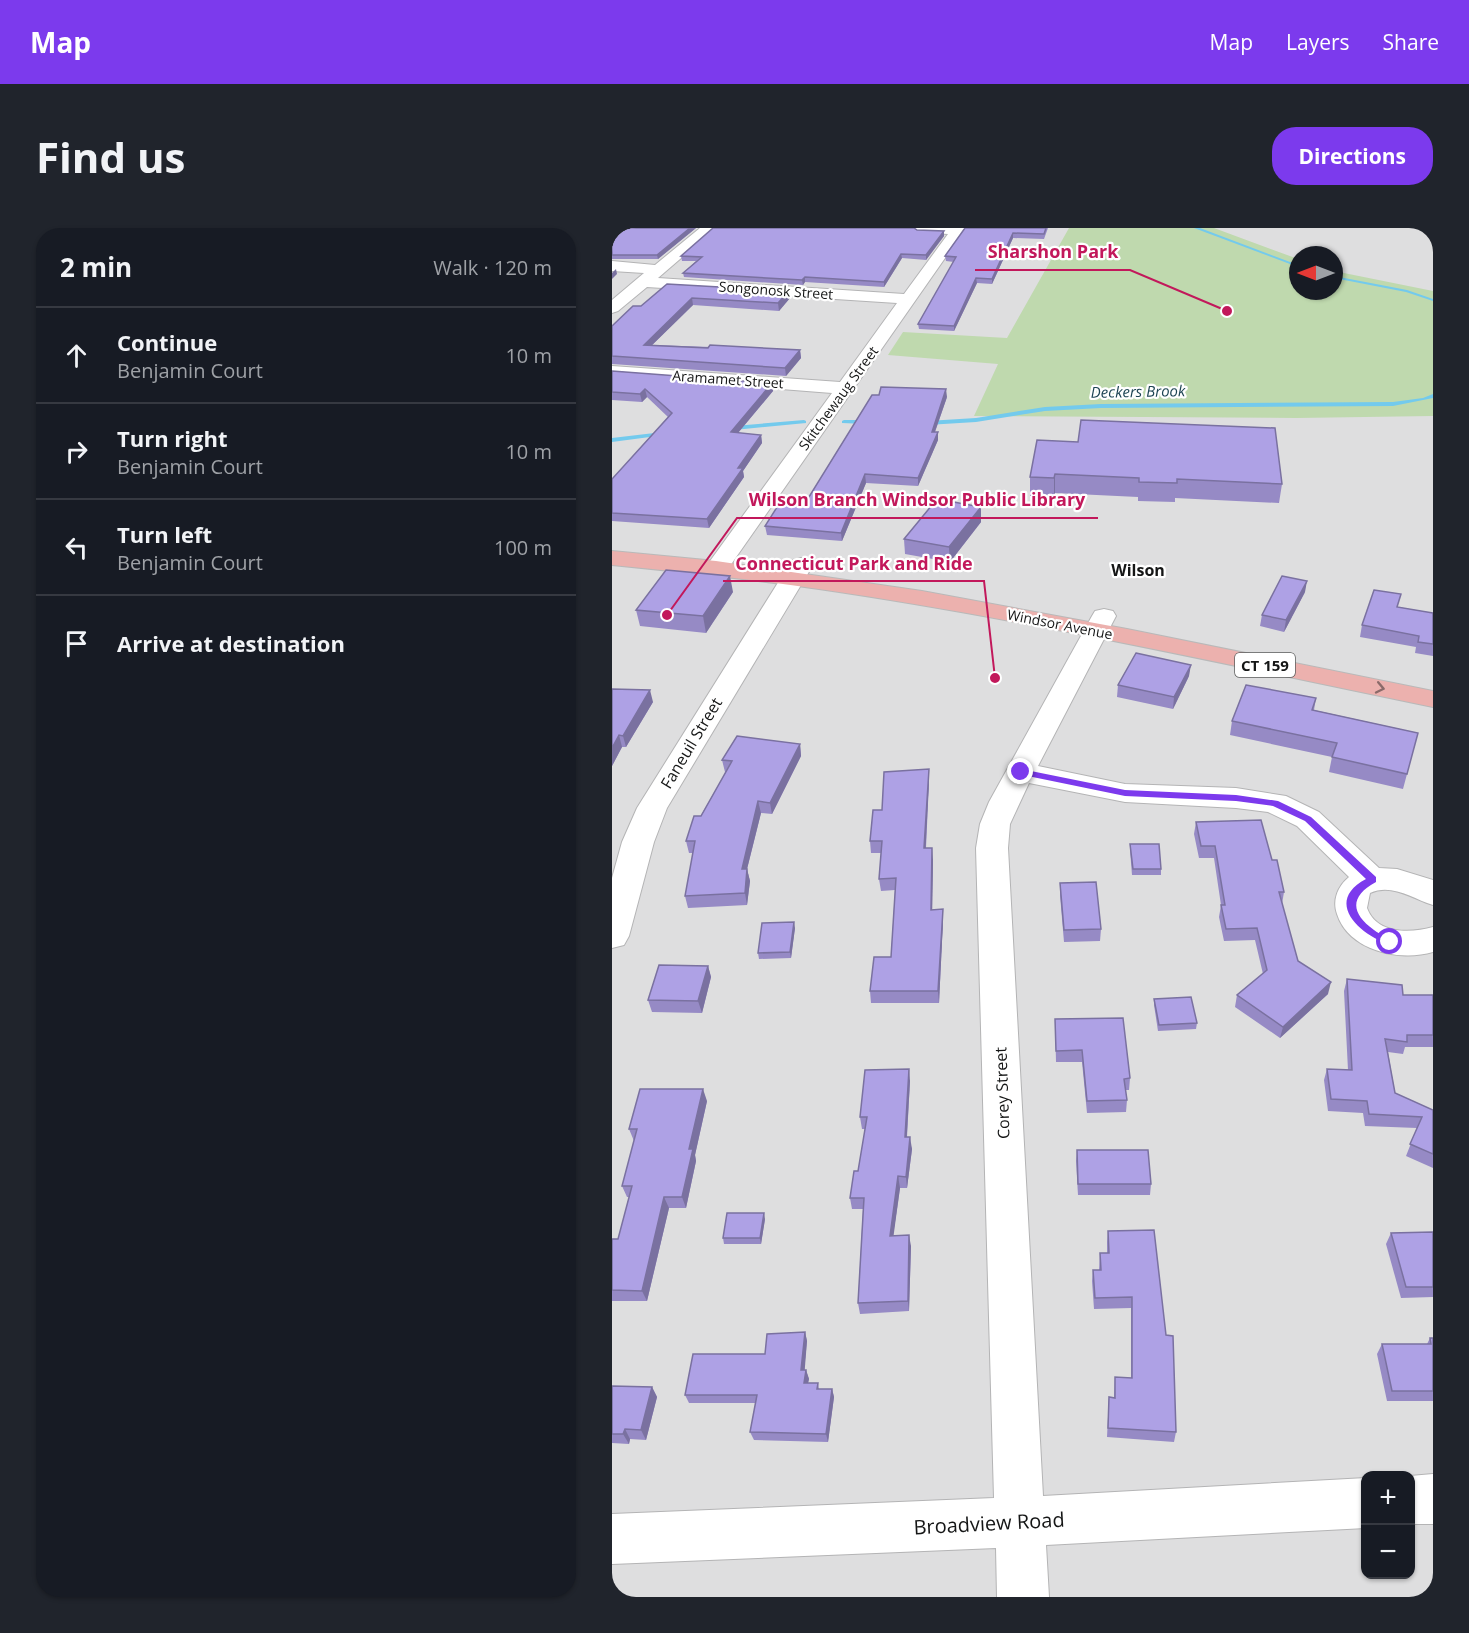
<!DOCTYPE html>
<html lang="en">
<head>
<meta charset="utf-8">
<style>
	body { margin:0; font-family:"Open Sans",sans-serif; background:#20242c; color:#f1f3f6 }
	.controls { position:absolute; right:18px; bottom:18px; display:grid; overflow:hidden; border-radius:12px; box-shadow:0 2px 4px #0004 }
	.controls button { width:54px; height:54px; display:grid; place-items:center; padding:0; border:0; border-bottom:2px solid #363941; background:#171b24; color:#f1f3f6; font:30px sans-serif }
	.compass { position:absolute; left:677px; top:18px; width:54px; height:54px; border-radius:50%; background:#171b24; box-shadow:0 2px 4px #0004; rotate:270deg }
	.stop { position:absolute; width:18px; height:18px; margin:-14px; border:4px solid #7c3aed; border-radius:50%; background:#fff }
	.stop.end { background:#7c3aed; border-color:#fff; box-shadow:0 2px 6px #0008 }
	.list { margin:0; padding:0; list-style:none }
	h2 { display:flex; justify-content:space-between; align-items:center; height:78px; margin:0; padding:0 24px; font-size:26px }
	h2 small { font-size:20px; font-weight:400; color:#9ea1a6 }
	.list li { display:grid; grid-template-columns:39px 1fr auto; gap:18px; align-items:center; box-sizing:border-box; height:96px; padding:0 24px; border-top:2px solid #363941 }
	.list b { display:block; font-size:22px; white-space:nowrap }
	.list p { margin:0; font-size:20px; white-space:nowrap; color:#9ea1a6 }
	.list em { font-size:20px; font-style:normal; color:#9ea1a6 }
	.icon { flex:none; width:33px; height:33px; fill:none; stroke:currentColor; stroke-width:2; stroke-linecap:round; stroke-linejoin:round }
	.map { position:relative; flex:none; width:821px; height:1369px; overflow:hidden; border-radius:24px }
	header { display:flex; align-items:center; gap:36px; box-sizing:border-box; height:84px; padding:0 30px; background:#7c3aed; color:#fff }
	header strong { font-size:28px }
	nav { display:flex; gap:33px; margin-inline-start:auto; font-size:21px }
	.intro { display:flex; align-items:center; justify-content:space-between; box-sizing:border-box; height:144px; padding:0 36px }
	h1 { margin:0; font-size:42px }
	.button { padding:15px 27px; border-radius:24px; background:#7c3aed; color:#fff; font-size:21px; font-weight:700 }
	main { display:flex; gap:36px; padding:0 36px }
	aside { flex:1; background:#171b24; border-radius:24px; box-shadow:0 2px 4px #0004 }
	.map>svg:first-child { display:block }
</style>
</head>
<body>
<header>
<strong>Map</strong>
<nav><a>Map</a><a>Layers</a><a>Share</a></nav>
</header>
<div class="intro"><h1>Find us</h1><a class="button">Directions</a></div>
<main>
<aside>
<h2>2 min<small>Walk · 120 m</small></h2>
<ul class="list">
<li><svg class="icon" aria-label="ahead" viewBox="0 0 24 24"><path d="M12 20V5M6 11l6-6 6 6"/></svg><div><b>Continue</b><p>Benjamin Court</p></div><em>10 m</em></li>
<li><svg class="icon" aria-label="right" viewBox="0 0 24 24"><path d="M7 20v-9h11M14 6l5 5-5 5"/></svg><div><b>Turn right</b><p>Benjamin Court</p></div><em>10 m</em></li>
<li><svg class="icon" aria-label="left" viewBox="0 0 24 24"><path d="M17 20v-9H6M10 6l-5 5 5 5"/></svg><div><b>Turn left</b><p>Benjamin Court</p></div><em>100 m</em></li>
<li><svg class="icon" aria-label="arrive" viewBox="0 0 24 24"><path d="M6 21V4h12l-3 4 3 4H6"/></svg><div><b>Arrive at destination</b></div></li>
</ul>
</aside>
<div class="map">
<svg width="821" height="1369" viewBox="0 0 821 1369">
	<rect width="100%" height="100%" fill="#dededf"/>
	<polygon fill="#bfd9ae" points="457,0 602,0 686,31 686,63 722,63 722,43 821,63 821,188 684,190 362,188 386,136 276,127 291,104 395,110"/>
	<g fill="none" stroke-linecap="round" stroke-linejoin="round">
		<g fill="#73caed" fill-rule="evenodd">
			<polygon points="582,0 588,0 686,37 686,39"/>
			<polygon points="722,48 795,62 821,71 821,73 794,64 722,50"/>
			<polygon points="821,166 821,170 781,178 489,180 433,183 364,194 315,197 312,195 315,193 364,190 433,179 489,176 781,174 811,170"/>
			<polygon points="192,192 194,193 194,195 122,202 119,200 122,198"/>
			<polygon points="232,192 254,192 257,194 254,196 230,195 230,193"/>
			<polygon points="51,204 53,205 53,207 0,214 0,210"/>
		</g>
		<defs>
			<g id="minor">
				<polygon points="88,0 104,0 46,50 292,66 336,6 305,4 298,0 354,0 113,345 105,347 97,345 93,340 220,165 0,148 0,138 228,154 285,75 35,59 6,83 0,85 0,72 32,45 0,43 0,33 43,37"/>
				<polygon points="189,330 197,332 201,337 55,580 42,614 17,708 12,717 0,720 0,650 10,614 25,580 177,337 181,332"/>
				<path d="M 492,381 L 501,383 L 504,388 L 426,538 L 513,556 L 624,560 L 674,568 L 707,584 L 767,640 L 785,641 L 821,652 L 821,677 C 801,671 780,655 758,665 L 755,680 C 765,707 799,705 821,699 L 821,724 C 788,734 737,723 725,686 C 720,672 726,658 737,649 L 685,598 L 656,584 L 624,580 L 513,574 L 417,555 L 398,596 L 396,620 L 431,1268 L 754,1250 L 754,1300 L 434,1317 L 437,1369 L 385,1369 L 384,1320 L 0,1336 L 0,1286 L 382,1270 L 364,620 L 368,596 L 377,574 L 480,388 L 483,383 Z"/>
				<polygon points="821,1246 821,1296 798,1296 798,1248"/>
			</g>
			<path id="primary" d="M 0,323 L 104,333 L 310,363 L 515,401 L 821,463 L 821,479 C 617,437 413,391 207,361 C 138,351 69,344 0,337 Z"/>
		</defs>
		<use href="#minor" stroke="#b4b4b5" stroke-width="2"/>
		<use href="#primary" stroke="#b9b9b9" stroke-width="2"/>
		<use href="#minor" fill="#fff" fill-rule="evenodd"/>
		<use href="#primary" fill="#ecb1ae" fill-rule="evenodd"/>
	</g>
	<g fill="#968ac5">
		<polygon points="0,0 84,0 46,31 0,31"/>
		<polygon points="353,0 436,0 432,11 401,10 380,56 365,55 342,103 307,101 306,96 342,34 334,33 333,28"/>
		<polygon points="305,2 332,3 332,8 314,32 290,30 272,59 193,54 191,57 72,49 71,45 84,33 70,33 69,28"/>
		<polygon points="55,56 177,63 178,70 167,83 81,77 40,117 188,122 189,130 174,148 0,136 0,98 29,78"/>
		<polygon points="0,143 160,155 161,163 126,205 149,207 150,215 131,243 132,249 97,300 0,293 0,251 56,189 35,169 30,174 0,172"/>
		<polygon points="335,169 323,204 326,204 326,212 306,258 254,255 230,313 155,307 153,298 192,277"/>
		<polygon points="425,212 670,256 667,275 563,270 563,274 526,273 526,269 443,265 442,269 418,268 418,249"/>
		<polygon points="369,279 369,294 338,334 293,326 292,311"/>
		<polygon points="121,364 94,405 28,398 24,382"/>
		<polygon points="693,364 672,404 648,398 650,387"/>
		<polygon points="786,379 821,385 821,428 803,425 804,419 748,409 750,397"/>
		<polygon points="577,448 561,481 505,469 506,457"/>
		<polygon points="0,461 41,474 14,519 10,519 0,538"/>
		<polygon points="704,470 702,482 806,505 791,561 717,544 720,529 618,507 620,493"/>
		<polygon points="188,516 189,528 160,586 149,585 135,641 138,653 135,677 76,680 73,668 81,625 77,625 74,613 114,544 113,544 110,532"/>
		<polygon points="317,553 314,620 321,632 320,682 331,681 331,693 327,775 259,775 258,763 279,729 283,662 269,663 267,651 269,625 259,625 258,613 270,582"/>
		<polygon points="584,594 660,632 672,664 670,676 686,733 716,766 668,810 623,779 625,767 651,746 643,712 612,713 607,689 609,677 602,630 587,630 582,606"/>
		<polygon points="518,616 549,641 549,647 520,647 518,622"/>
		<polygon points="448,655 489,701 488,713 452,714 448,667"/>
		<polygon points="183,700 179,730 147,731 146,725"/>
		<polygon points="96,738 99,749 90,785 40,784 36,772"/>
		<polygon points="735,751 791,767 821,767 821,819 793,819 791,826 776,824 783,865 821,882 821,940 794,928 805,900 753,898 751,885 716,883 712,852 715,841 736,842 732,763"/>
		<polygon points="542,771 585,795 584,801 546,803 542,777"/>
		<polygon points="443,791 518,850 517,862 513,862 515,872 514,884 475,885 470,834 444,834"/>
		<polygon points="298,853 295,909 300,921 295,960 288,960 281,1008 299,1018 297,1083 248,1086 246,1075 251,981 240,981 238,970 246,943 253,901 250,901 248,889"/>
		<polygon points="95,873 83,927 84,933 74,980 57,980 35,1073 0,1073 0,1011 6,1011 17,969 15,969 10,958 22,913 17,901"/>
		<polygon points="465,922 539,956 538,967 466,967 464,933"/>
		<polygon points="153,991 149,1016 112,1016 111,1010"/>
		<polygon points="542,1002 564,1204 562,1214 495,1209 497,1169 502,1169 503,1149 519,1150 519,1080 482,1081 480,1053 481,1042 487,1042 488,1025 495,1025 495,1014 496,1003"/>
		<polygon points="821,1004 821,1069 789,1070 774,1016 779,1005"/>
		<polygon points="193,1104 195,1113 192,1142 194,1142 197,1151 196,1155 206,1155 207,1161 220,1161 222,1169 216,1214 142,1212 138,1204 144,1175 77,1175 73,1167 153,1126"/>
		<polygon points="818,1110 821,1110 821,1173 775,1173 765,1126 770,1116 815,1116"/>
		<polygon points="0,1158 40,1159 45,1169 34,1212 18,1211 17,1216 0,1215"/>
	</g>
	<g fill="#7a71a0">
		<polygon points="78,0 84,0 46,31 45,27"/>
		<polygon points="332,3 332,8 314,32 314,27"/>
		<polygon points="401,5 401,10 380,56 380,51"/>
		<polygon points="289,26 290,30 272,59 272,54"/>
		<polygon points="4,41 5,46 0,51 0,45"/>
		<polygon points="193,49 193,54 191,57 190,52"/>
		<polygon points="364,50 365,55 342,103 342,98"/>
		<polygon points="177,63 178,70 167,83 166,75"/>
		<polygon points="80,70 81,77 33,124 32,117"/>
		<polygon points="188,122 189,130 174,148 173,140"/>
		<polygon points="160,155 161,163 120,212 119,204"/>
		<polygon points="33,161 35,169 30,174 28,166"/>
		<polygon points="334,161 335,169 320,212 320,204"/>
		<polygon points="326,204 326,212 306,258 306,250"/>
		<polygon points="149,207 150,215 131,243 132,249 97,300 95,291 126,240"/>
		<polygon points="253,246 254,255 230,313 229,305"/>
		<polygon points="443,246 443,265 442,269 442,250"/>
		<polygon points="369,279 369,294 338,334 337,319"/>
		<polygon points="118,348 121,364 94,405 91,388"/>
		<polygon points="695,353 693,364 672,404 674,392"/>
		<polygon points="579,437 577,448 561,481 562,469"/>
		<polygon points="38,462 41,474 14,519 11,508"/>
		<polygon points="7,507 10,519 0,538 0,520"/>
		<polygon points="188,516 189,528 160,586 158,575"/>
		<polygon points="317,541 317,553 313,632 312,620"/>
		<polygon points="146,573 149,585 135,641 138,653 135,677 133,665 130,641"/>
		<polygon points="320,620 321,632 320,694 319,682"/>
		<polygon points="331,681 331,693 327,775 326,763"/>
		<polygon points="182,694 183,700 179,730 178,724"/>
		<polygon points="96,738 99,749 90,785 86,773"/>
		<polygon points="719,754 716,766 668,810 671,799"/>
		<polygon points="297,841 298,853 294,921 293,909"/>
		<polygon points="91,861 95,873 83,927 84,933 74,980 70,969 77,921"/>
		<polygon points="298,909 300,921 295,960 294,949"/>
		<polygon points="286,948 288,960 280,1019 278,1008"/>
		<polygon points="52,969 57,980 35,1073 30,1063"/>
		<polygon points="152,985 153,991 149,1016 148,1010"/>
		<polygon points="297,1007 299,1018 297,1083 296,1073"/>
		<polygon points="193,1104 195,1113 192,1151 189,1142"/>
		<polygon points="194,1142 197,1151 194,1163 192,1155"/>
		<polygon points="40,1159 45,1169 34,1212 29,1202"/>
		<polygon points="220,1161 222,1169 216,1214 214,1206"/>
		<polygon points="13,1201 18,1211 17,1216 11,1206"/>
	</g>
	<g fill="#aea1e5" stroke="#7a71a0" stroke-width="1.5">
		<polygon points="0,0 78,0 45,27 0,27"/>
		<polygon points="101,0 302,0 305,2 332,3 314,27 289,26 272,54 193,49 190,52 71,45 90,29 69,28"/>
		<polygon points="353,0 434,0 432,6 401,5 380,51 364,50 342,98 306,96 344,29 333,28"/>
		<polygon points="55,56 177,63 166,75 80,70 32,117 96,120 98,117 188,122 173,140 0,128 0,98 21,78 29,78"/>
		<polygon points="0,143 160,155 119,204 149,207 126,240 131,240 95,291 0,285 0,251 60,185 33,161 28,166 0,164"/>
		<polygon points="269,159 334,161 320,204 326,204 306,250 253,246 229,305 153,298 167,276 192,277 260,167 267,167"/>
		<polygon points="469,192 663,200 670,256 565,251 565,255 527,254 527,250 443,246 442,250 418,249 425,212 466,214"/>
		<polygon points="325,271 369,279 337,319 292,311"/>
		<polygon points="54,342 118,348 91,388 24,382"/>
		<polygon points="670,348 695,353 674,392 650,387"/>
		<polygon points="762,362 789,366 785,379 821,385 821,416 806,414 807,408 750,397"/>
		<polygon points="524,425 579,437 562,469 506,457"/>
		<polygon points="634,457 704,470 700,482 806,505 795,546 720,529 725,515 620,493"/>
		<polygon points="0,461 38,462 11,508 7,507 0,520"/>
		<polygon points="125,508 188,516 158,575 146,573 130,641 135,641 133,665 73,668 83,613 74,613 82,588 89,588 120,533 110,532"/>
		<polygon points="317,541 312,620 320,620 319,682 331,681 326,763 258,763 262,729 279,729 284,650 267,651 270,613 258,613 261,582 270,582 272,544"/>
		<polygon points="649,592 660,632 665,632 672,664 667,664 686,733 719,754 671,799 625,767 655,742 645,700 614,701 609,677 613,677 603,618 589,618 584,594"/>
		<polygon points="518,616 547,616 549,641 521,641"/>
		<polygon points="484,654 489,701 452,702 448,655"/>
		<polygon points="182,694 178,724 146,725 150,695"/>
		<polygon points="47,737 96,738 86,773 36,772"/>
		<polygon points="735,751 790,757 791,767 821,767 821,807 795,807 795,814 773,811 783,865 821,882 821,926 798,916 810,889 757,886 755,873 719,871 715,841 740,842"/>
		<polygon points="579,769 585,795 547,797 542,771"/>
		<polygon points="511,790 518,850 512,851 515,872 475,873 470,822 444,823 443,791"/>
		<polygon points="297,841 293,909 298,909 294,949 286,948 278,1008 297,1007 296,1073 246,1075 252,970 238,970 242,943 246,943 255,889 248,889 253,842"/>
		<polygon points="28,861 91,861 77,921 81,921 70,969 52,969 30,1063 0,1062 0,1011 6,1011 20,958 10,958 25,901 17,901"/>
		<polygon points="465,922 536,922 539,956 466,956"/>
		<polygon points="115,985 152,985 148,1010 111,1010"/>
		<polygon points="542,1002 554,1107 561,1108 564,1204 496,1200 497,1169 503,1170 503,1149 520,1150 520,1069 483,1070 481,1042 489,1042 488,1025 497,1025 496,1003"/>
		<polygon points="821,1004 821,1059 794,1059 779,1005"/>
		<polygon points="193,1104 189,1142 194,1142 192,1155 206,1155 205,1161 220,1161 214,1206 138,1204 145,1167 73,1167 81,1126 153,1126 155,1106"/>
		<polygon points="818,1110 821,1110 821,1163 780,1163 770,1116 819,1116"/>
		<polygon points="0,1158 40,1159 29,1202 13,1201 11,1206 0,1206"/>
	</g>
	<defs><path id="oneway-chevron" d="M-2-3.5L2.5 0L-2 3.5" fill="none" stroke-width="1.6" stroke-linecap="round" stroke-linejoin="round" transform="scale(1.5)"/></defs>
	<use stroke="#8b6b6a" href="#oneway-chevron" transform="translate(768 460) rotate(12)"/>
	<path fill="#7c3aed" d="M 409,541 L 513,562 L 624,567 L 666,573 L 699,589 L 764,649 L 764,654 C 738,668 738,685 762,702 C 768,707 777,708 783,714 L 778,717 C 748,707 711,674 754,651 L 693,593 L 661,578 L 624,573 L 513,568 L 406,546 L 406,542 Z"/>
	<g text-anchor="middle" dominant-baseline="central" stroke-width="4.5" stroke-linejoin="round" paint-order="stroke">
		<g font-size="14" fill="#151616" stroke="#fff">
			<text transform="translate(164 62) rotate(4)">Songonosk Street</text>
			<text transform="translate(116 151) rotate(4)">Aramamet Street</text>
			<text transform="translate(226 170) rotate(-54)">Skitchewaug Street</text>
			<text transform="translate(448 396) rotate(11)">Windsor Avenue</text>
		</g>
		<g font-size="15" font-style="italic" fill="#1d4453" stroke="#fff">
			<text transform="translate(526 163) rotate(-1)">Deckers Brook</text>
		</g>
		<rect fill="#fff" stroke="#5b5c5c" stroke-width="1.5" x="623" y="425" width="60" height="24" rx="4.5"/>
		<g font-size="15" font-weight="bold" fill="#151616">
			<text x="653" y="437">CT 159</text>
		</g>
		<g font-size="16" font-weight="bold" fill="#151616" stroke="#fff">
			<text x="526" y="342">Wilson</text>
		</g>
		<g font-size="16" fill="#151616" stroke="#fff">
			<text transform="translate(79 515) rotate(-59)">Faneuil Street</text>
			<text transform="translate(390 865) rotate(-92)">Corey Street</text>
		</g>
		<g font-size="20" fill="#151616" stroke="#fff">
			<text transform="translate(377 1295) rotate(-3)">Broadview Road</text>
		</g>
	</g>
	<path fill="none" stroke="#c2185b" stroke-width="2" d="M615 83L518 42H363M55 387L125 290H486M383 450L372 353H111"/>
	<g fill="#c2185b" stroke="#fff" stroke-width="2">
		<circle cx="615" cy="83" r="6"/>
		<circle cx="55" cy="387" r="6"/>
		<circle cx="383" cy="450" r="6"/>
	</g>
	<g font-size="18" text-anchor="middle" font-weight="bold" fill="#c2185b" stroke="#fff" stroke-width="4.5" stroke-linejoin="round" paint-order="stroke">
		<text x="441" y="30">Sharshon Park</text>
		<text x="305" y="278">Wilson Branch Windsor Public Library</text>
		<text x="242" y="342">Connecticut Park and Ride</text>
	</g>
</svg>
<div class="controls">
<button>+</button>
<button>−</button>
</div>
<svg class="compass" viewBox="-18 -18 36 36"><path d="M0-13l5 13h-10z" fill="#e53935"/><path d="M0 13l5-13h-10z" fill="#9ea1a6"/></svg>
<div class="stop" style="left:778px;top:714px"></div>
<div class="stop end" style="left:409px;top:544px"></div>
</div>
</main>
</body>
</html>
